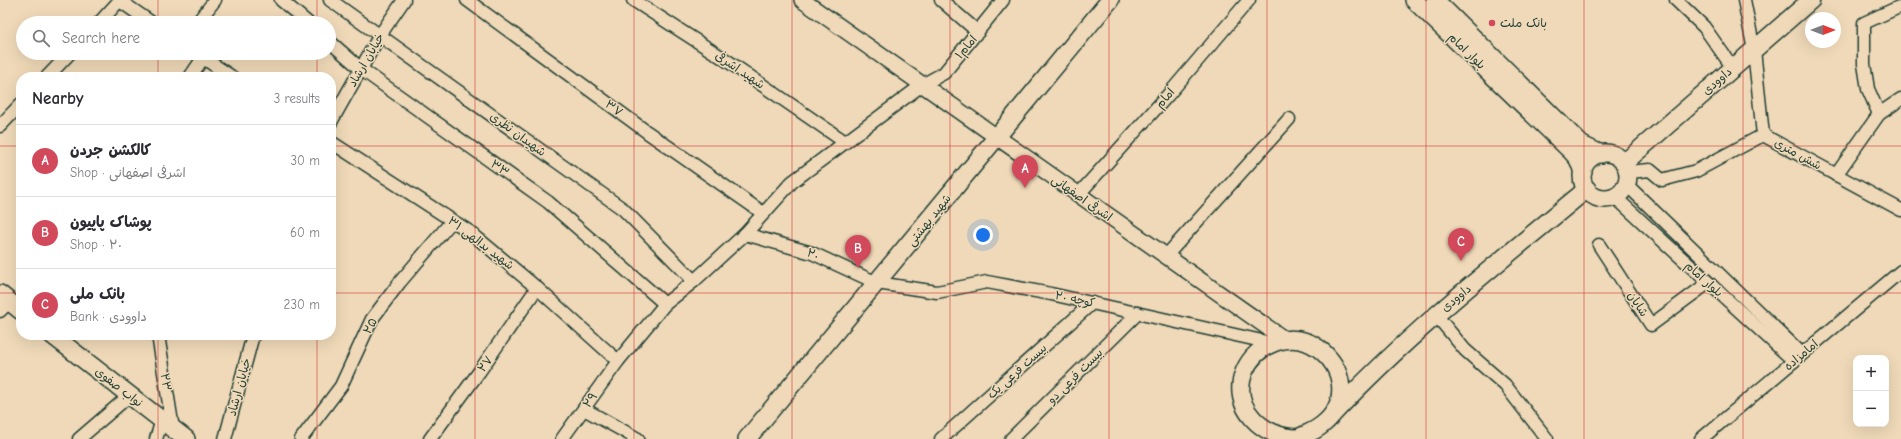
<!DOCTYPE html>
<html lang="en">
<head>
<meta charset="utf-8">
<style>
	body { margin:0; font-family:"Comic Neue","Playpen Sans Arabic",sans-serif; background:#f2f2f3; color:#2b2b33 }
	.controls { position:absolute; right:12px; bottom:12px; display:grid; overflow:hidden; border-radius:8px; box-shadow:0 4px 16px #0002 }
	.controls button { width:36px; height:36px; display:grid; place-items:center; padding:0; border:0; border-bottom:1px solid #e1e1e2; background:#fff; color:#2b2b33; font:20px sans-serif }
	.compass { position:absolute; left:1805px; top:12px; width:36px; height:36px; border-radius:50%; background:#fff; box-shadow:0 4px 16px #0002; rotate:90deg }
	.you { position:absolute; left:983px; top:235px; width:14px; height:14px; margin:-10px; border:3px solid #fff; border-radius:50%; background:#1a73e8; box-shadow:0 0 0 6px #1a73e833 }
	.badge { display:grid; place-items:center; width:26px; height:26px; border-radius:50%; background:#d1495b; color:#fff; font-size:13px; font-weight:700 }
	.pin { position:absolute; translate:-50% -33px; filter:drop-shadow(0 1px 2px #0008) }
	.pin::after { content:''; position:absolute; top:21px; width:14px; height:12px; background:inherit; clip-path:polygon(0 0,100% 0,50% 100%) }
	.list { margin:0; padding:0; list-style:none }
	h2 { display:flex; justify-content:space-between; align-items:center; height:52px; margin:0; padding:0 16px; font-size:17px }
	h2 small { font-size:13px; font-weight:400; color:#7c7c81 }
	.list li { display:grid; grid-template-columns:26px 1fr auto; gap:12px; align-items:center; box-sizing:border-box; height:72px; padding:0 16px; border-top:1px solid #e1e1e2 }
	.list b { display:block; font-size:15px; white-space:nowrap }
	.list p { margin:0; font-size:13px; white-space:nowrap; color:#7c7c81 }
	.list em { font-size:13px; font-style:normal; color:#7c7c81 }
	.icon { flex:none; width:22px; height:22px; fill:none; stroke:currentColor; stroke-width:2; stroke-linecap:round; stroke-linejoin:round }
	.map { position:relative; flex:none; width:1901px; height:439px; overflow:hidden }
	.search { position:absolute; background:#fff; box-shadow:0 4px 16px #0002; left:16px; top:16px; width:320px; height:44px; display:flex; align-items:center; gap:10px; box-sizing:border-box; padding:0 14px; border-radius:22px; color:#7c7c81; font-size:15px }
	.panel { position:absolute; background:#fff; box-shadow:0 4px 16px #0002; left:16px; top:72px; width:320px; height:268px; border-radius:16px }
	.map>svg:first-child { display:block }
</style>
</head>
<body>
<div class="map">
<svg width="1901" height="439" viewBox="0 0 1901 439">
	<rect width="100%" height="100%" fill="#efd9b8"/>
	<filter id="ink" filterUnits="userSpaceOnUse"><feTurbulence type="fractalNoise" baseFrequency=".025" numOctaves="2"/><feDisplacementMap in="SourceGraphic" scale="8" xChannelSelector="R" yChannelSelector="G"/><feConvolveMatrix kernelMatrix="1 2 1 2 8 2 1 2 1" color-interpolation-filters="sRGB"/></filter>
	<g filter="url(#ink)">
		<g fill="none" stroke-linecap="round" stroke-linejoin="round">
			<defs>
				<g id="minor">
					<polyline points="281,0 308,23"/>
					<polyline points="330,0 623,209 694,281"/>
					<polyline points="467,0 647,132 763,213"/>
					<polyline points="633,0 726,60 845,142"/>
					<polyline points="941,0 978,32"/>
					<polyline points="1676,0 1704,27 1733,68"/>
					<polyline points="1744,0 1754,50 1763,135"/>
					<polyline points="120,1 152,23"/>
					<polyline points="99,23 120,0"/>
					<polyline points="197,23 215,0"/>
					<polyline points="329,41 361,69 548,202 665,304"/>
					<polyline points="196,53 232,77"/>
					<polyline points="47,77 70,53"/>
					<polyline points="190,77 203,58"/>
					<polyline points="1879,114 1868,89 1864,64 1864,23 1899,7"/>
					<polyline points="331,122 380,35 404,0"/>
					<polyline points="0,126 21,104"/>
					<polyline points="331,142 470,232 537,288 618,361"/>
					<polyline points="1628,172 1650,170 1662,180 1696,171 1763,135 1901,210"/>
					<polyline points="1836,175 1879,114 1901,99"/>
					<polyline points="1627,185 1802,354"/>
					<polyline points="1078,195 1168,95 1249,0"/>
					<polyline points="1615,197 1794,361"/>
					<polyline points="745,234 812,253 877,283 937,292 987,282 1051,294 1271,343"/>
					<polyline points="1599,245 1651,325 1708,283"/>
					<polyline points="1166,256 1289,119"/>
					<polyline points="0,311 9,302"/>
					<polyline points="1436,315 1465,350 1505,385 1547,439"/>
					<polyline points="158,335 173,429"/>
					<polyline points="584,409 638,439"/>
					<polyline points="79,439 130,395"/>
					<polyline points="156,439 162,420"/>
					<polyline points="225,439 253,335"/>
					<polyline points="301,439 341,386 372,319 400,282 452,221"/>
					<polyline points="430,439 479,372 537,288"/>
					<polyline points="562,439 618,361 665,304 694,281 745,234 792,182 922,85 944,73 1003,0"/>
					<polyline points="941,439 1092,303"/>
					<polyline points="1011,439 1138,313"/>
					<polyline points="1701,439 1901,271"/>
				</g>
				<polyline id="tertiary" points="802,0 1284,339"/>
				<g id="secondary">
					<polyline points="1414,0 1571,151 1578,159 1583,172"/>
					<polyline points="1435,0 1582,145 1601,154"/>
					<circle cx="1605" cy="176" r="23"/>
					<polyline points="1624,163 1811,0"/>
					<polyline points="0,294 21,311"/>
					<polyline points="52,335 186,439"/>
					<path d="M 1332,415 C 1410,332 1499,262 1587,189"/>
					<polyline points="747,439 1110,0"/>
					<path d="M 1296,439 C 1305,434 1314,432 1322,425 C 1350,403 1345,368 1318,348 C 1292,329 1256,343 1244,372 C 1230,408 1264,438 1297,438"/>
				</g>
			</defs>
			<use href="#minor" stroke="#1f3d34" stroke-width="15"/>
			<use href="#tertiary" stroke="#1f3d34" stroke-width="18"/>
			<use href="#secondary" stroke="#1f3d34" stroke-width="20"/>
			<use href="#minor" stroke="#efd9b8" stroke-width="12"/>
			<use href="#tertiary" stroke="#efd9b8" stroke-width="15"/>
			<use href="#secondary" stroke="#efd9b8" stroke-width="17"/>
		</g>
	</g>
	<path fill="none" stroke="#d62828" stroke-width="1" stroke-opacity="0.55" d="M 158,0 L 158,23M 317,0 L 317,23M 475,0 L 475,439M 634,0 L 634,439M 792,0 L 792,439M 950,0 L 950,439M 1109,0 L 1109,439M 1267,0 L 1267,439M 1426,0 L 1426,439M 1584,0 L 1584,439M 1743,0 L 1743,439M 158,53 L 158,77M 317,53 L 317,77M 0,146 L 21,146M 331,146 L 1901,146M 0,293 L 21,293M 331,293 L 1901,293M 158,335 L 158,439M 317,335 L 317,439"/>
	<circle fill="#d1495b" stroke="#efd9b8" stroke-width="1.5" cx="1492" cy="23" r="4"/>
	<g text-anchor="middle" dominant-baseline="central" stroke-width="3" stroke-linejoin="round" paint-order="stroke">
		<g font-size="12" fill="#1f3d34" stroke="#efd9b8" text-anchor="start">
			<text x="1500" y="23">بانک ملت</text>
		</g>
		<g font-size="12" fill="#1f3d34" stroke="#efd9b8">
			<text transform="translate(966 47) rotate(-50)">امام۱</text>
			<text transform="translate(1467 51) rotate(44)">بلوار امام</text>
			<text transform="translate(366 60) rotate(-60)">خیابان ارشاد</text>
			<text transform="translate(740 70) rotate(34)">شهید اشرفی</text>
			<text transform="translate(1717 81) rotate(-41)">داوودی</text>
			<text transform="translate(1165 98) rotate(-49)">امام</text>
			<text transform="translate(614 108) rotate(36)">۳۷</text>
			<text transform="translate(518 134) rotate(36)">شهیدان نظری</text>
			<text transform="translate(1798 154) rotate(29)">شش متری</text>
			<text transform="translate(500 168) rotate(35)">۳۳</text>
			<text transform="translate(1082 198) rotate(35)">اشرفی اصفهانی</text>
			<text transform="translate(929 220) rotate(-51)">شهید بهشتی</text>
			<text transform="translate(481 243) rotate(37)">۳۱ شهید یدالهی</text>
			<text transform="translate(813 254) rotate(21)">۲۰</text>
			<text transform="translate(1704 279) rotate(42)">بلوار امام</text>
			<text transform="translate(1456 298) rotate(-40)">داوودی</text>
			<text transform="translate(1075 299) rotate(12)">کوچه ۲۰</text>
			<text transform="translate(1638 304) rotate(57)">شایان</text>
			<text transform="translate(370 326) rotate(-62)">۲۵</text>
			<text transform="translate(1801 355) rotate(-40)">امامزاده</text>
			<text transform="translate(485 364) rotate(-55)">۲۷</text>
			<text transform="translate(1017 371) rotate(-42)">بیست فرعی یک</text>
			<text transform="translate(1075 376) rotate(-45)">بیست فرعی دو</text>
			<text transform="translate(166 382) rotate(81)">۲۳</text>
			<text transform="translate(119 387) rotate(38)">نواب صفوی</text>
			<text transform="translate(239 387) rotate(-75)">خیابان ارشاد</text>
			<text transform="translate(590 400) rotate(-54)">۲۹</text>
		</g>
	</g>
</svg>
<div class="controls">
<button>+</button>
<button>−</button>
</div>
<svg class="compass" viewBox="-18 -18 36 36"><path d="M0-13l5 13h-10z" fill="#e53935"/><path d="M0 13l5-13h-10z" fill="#7c7c81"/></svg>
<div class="you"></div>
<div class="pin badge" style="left:1025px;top:188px">A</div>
<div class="pin badge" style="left:858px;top:268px">B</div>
<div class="pin badge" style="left:1461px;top:261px">C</div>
<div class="search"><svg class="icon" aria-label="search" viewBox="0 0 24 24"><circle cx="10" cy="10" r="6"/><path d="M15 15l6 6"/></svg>Search here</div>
<section class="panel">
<h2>Nearby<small>3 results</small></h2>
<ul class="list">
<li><span class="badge">A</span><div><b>کالکشن جردن</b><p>Shop · اشرفی اصفهانی</p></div><em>30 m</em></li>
<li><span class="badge">B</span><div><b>پوشاک پاپیون</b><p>Shop · ۲۰</p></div><em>60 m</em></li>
<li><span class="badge">C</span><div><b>بانک ملی</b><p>Bank · داوودی</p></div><em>230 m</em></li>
</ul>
</section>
</div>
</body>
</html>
